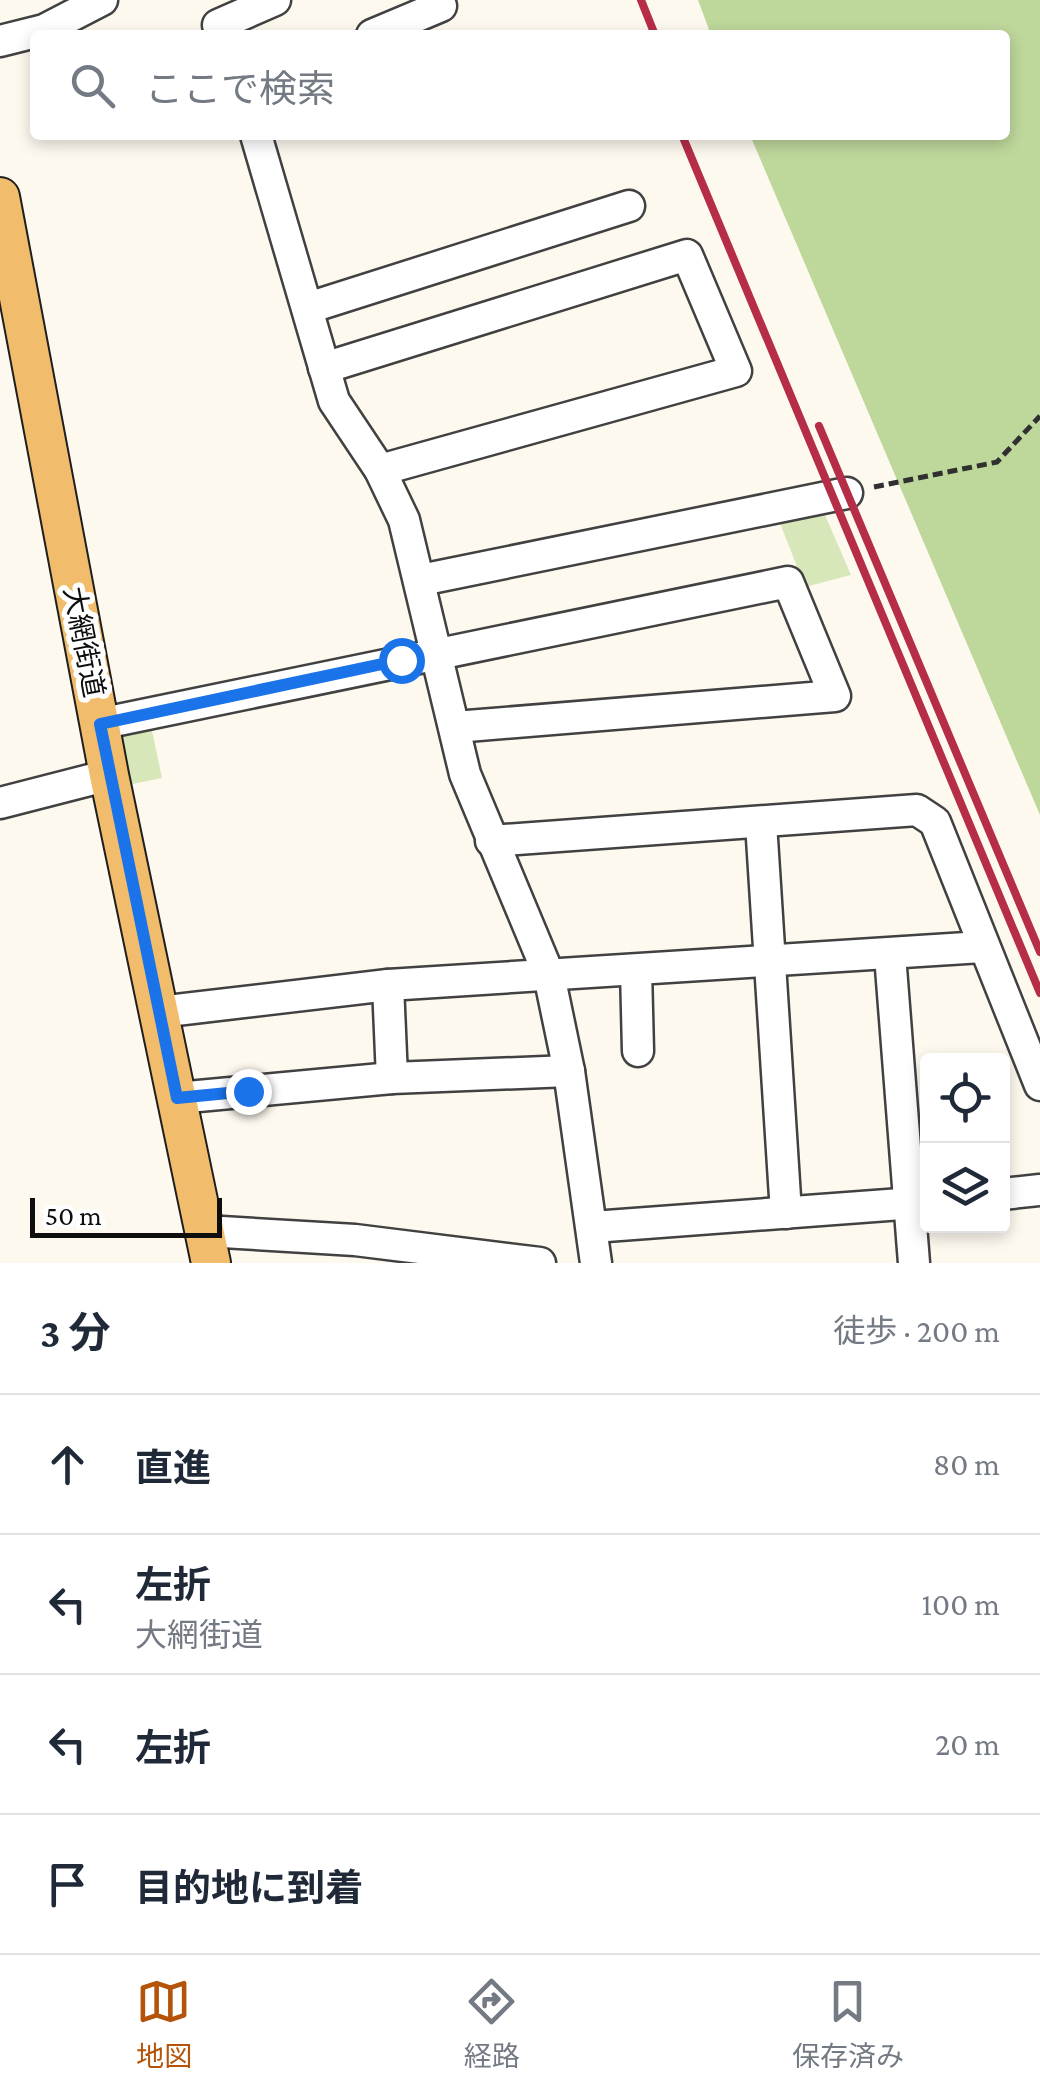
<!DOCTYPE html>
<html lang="ja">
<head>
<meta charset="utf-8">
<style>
	body { margin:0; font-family:"Crimson Pro","Noto Sans JP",serif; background:#f6f6f7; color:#1f2937 }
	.controls { position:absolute; right:30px; bottom:30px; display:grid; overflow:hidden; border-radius:10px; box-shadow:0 5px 15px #0003 }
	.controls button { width:90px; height:90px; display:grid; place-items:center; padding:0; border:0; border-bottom:2px solid #e0e1e3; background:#fff; color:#1f2937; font:50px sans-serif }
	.scale { position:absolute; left:30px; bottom:25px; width:192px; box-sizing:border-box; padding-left:10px; border:5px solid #0e0e0e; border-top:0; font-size:28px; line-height:35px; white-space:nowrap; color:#0e0e0e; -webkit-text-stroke:8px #fff; paint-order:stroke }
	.stop { position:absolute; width:30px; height:30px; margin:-22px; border:8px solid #1a73e8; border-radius:50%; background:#fff }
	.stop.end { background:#1a73e8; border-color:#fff; box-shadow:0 2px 10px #0008 }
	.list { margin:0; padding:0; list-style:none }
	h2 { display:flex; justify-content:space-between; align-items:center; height:130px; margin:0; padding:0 40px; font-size:42px }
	h2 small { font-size:32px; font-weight:400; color:#747a83 }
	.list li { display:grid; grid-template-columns:65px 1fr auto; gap:30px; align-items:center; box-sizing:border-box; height:140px; padding:0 40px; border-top:2px solid #e0e1e3 }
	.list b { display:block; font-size:38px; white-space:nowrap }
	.list p { margin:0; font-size:32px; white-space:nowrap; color:#747a83 }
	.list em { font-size:32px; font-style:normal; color:#747a83 }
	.icon { flex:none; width:55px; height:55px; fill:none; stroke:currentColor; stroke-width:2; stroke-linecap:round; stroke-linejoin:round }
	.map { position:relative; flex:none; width:1040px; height:1263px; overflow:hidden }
	.search { position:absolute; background:#fff; box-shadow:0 5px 15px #0003; left:30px; right:30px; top:30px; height:110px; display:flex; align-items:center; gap:25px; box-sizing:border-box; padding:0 35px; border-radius:10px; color:#747a83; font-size:38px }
	.sheet { height:690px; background:#fff }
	nav { display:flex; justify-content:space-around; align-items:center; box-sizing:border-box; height:140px; border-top:2px solid #e0e1e3; background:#fff; font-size:28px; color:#747a83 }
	nav a { display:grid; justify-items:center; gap:5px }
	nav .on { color:#b45309 }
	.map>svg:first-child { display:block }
</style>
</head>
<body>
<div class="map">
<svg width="1040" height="1263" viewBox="0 0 1040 1263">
	<rect width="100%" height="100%" fill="#fef9ef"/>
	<g fill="#d8e7ba">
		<polygon points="822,508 851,575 805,587 778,518"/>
		<polygon points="150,721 162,778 128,785 116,734"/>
	</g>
	<polygon fill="#bed79b" points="698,0 1040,0 1040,815 750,135 1005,135 1005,35 711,35"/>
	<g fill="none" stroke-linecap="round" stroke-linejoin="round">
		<defs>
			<g id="minor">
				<polyline points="218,25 275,0"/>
				<polyline points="372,35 441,6"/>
				<polyline points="0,41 44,30 102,0"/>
				<polyline points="256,135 334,401 380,470 404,520 465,774 549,975 569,1071 596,1263"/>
				<polyline points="308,308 629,206"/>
				<polyline points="324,368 687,255 736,371 380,470"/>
				<polyline points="421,580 847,493"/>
				<polyline points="99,724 788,582 835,696 455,727"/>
				<polyline points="0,803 109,775"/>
				<polyline points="761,823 786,1213"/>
				<polyline points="491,841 917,810 935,822 1040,1085"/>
				<polyline points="890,955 914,1263"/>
				<polyline points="636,970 638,1051"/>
				<polyline points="388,985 392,1078 569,1071"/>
				<polyline points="159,1012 388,985 982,947"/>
				<polyline points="177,1098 392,1078"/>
				<polyline points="1002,1194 1040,1190"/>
				<polyline points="593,1227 928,1202"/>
				<polyline points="205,1231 355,1240 540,1263"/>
			</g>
			<polyline id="major" points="0,197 109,775 211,1263"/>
		</defs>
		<use href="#minor" stroke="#414141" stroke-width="35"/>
		<use href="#major" stroke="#1f1f1f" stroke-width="42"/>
		<polyline stroke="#303030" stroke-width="5" stroke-dasharray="10 5" stroke-linecap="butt" points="874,487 997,462 1040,416"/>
		<use href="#minor" stroke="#fff" stroke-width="30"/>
		<use href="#major" stroke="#f1bd6c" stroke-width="38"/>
		<g stroke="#b62d48" stroke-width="8">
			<polyline points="641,0 655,35"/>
			<polyline points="682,135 1040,993"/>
			<polyline points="819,426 1040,952"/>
		</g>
	</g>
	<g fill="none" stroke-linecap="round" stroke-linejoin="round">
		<polyline stroke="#1a73e8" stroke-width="12" points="248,1091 177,1098 100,724 401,660"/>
	</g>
	<g text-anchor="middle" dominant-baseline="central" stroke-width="10" stroke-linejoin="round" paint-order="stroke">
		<g font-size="28" fill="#0e0e0e" stroke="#fff">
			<text transform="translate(84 642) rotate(79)">大網街道</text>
		</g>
	</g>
</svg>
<div class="controls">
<button><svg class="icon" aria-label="locate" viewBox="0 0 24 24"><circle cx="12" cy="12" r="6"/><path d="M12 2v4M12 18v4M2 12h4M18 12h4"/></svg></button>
<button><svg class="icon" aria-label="layers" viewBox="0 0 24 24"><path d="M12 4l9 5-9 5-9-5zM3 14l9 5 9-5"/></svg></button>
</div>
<div class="scale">50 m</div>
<div class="stop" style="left:401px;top:660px"></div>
<div class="stop end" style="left:248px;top:1091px"></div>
<div class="search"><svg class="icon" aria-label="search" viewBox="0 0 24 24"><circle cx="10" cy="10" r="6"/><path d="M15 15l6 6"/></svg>ここで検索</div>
</div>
<section class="sheet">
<h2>3 分<small>徒歩 · 200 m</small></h2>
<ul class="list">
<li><svg class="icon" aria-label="ahead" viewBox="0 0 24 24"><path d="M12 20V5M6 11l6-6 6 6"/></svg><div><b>直進</b></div><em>80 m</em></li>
<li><svg class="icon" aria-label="left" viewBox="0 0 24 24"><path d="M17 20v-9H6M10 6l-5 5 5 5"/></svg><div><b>左折</b><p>大網街道</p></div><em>100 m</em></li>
<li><svg class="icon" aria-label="left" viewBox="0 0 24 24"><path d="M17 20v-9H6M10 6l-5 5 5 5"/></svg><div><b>左折</b></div><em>20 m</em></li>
<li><svg class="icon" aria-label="arrive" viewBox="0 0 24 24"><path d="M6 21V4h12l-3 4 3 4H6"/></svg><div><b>目的地に到着</b></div></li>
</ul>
</section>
<nav>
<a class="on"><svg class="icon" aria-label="map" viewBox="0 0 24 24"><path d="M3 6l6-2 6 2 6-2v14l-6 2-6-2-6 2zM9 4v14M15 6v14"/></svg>地図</a>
<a><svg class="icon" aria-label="directions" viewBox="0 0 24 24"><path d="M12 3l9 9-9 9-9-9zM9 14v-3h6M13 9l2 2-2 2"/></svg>経路</a>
<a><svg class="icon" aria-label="saved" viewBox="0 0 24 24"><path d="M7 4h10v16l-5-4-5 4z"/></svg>保存済み</a>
</nav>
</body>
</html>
